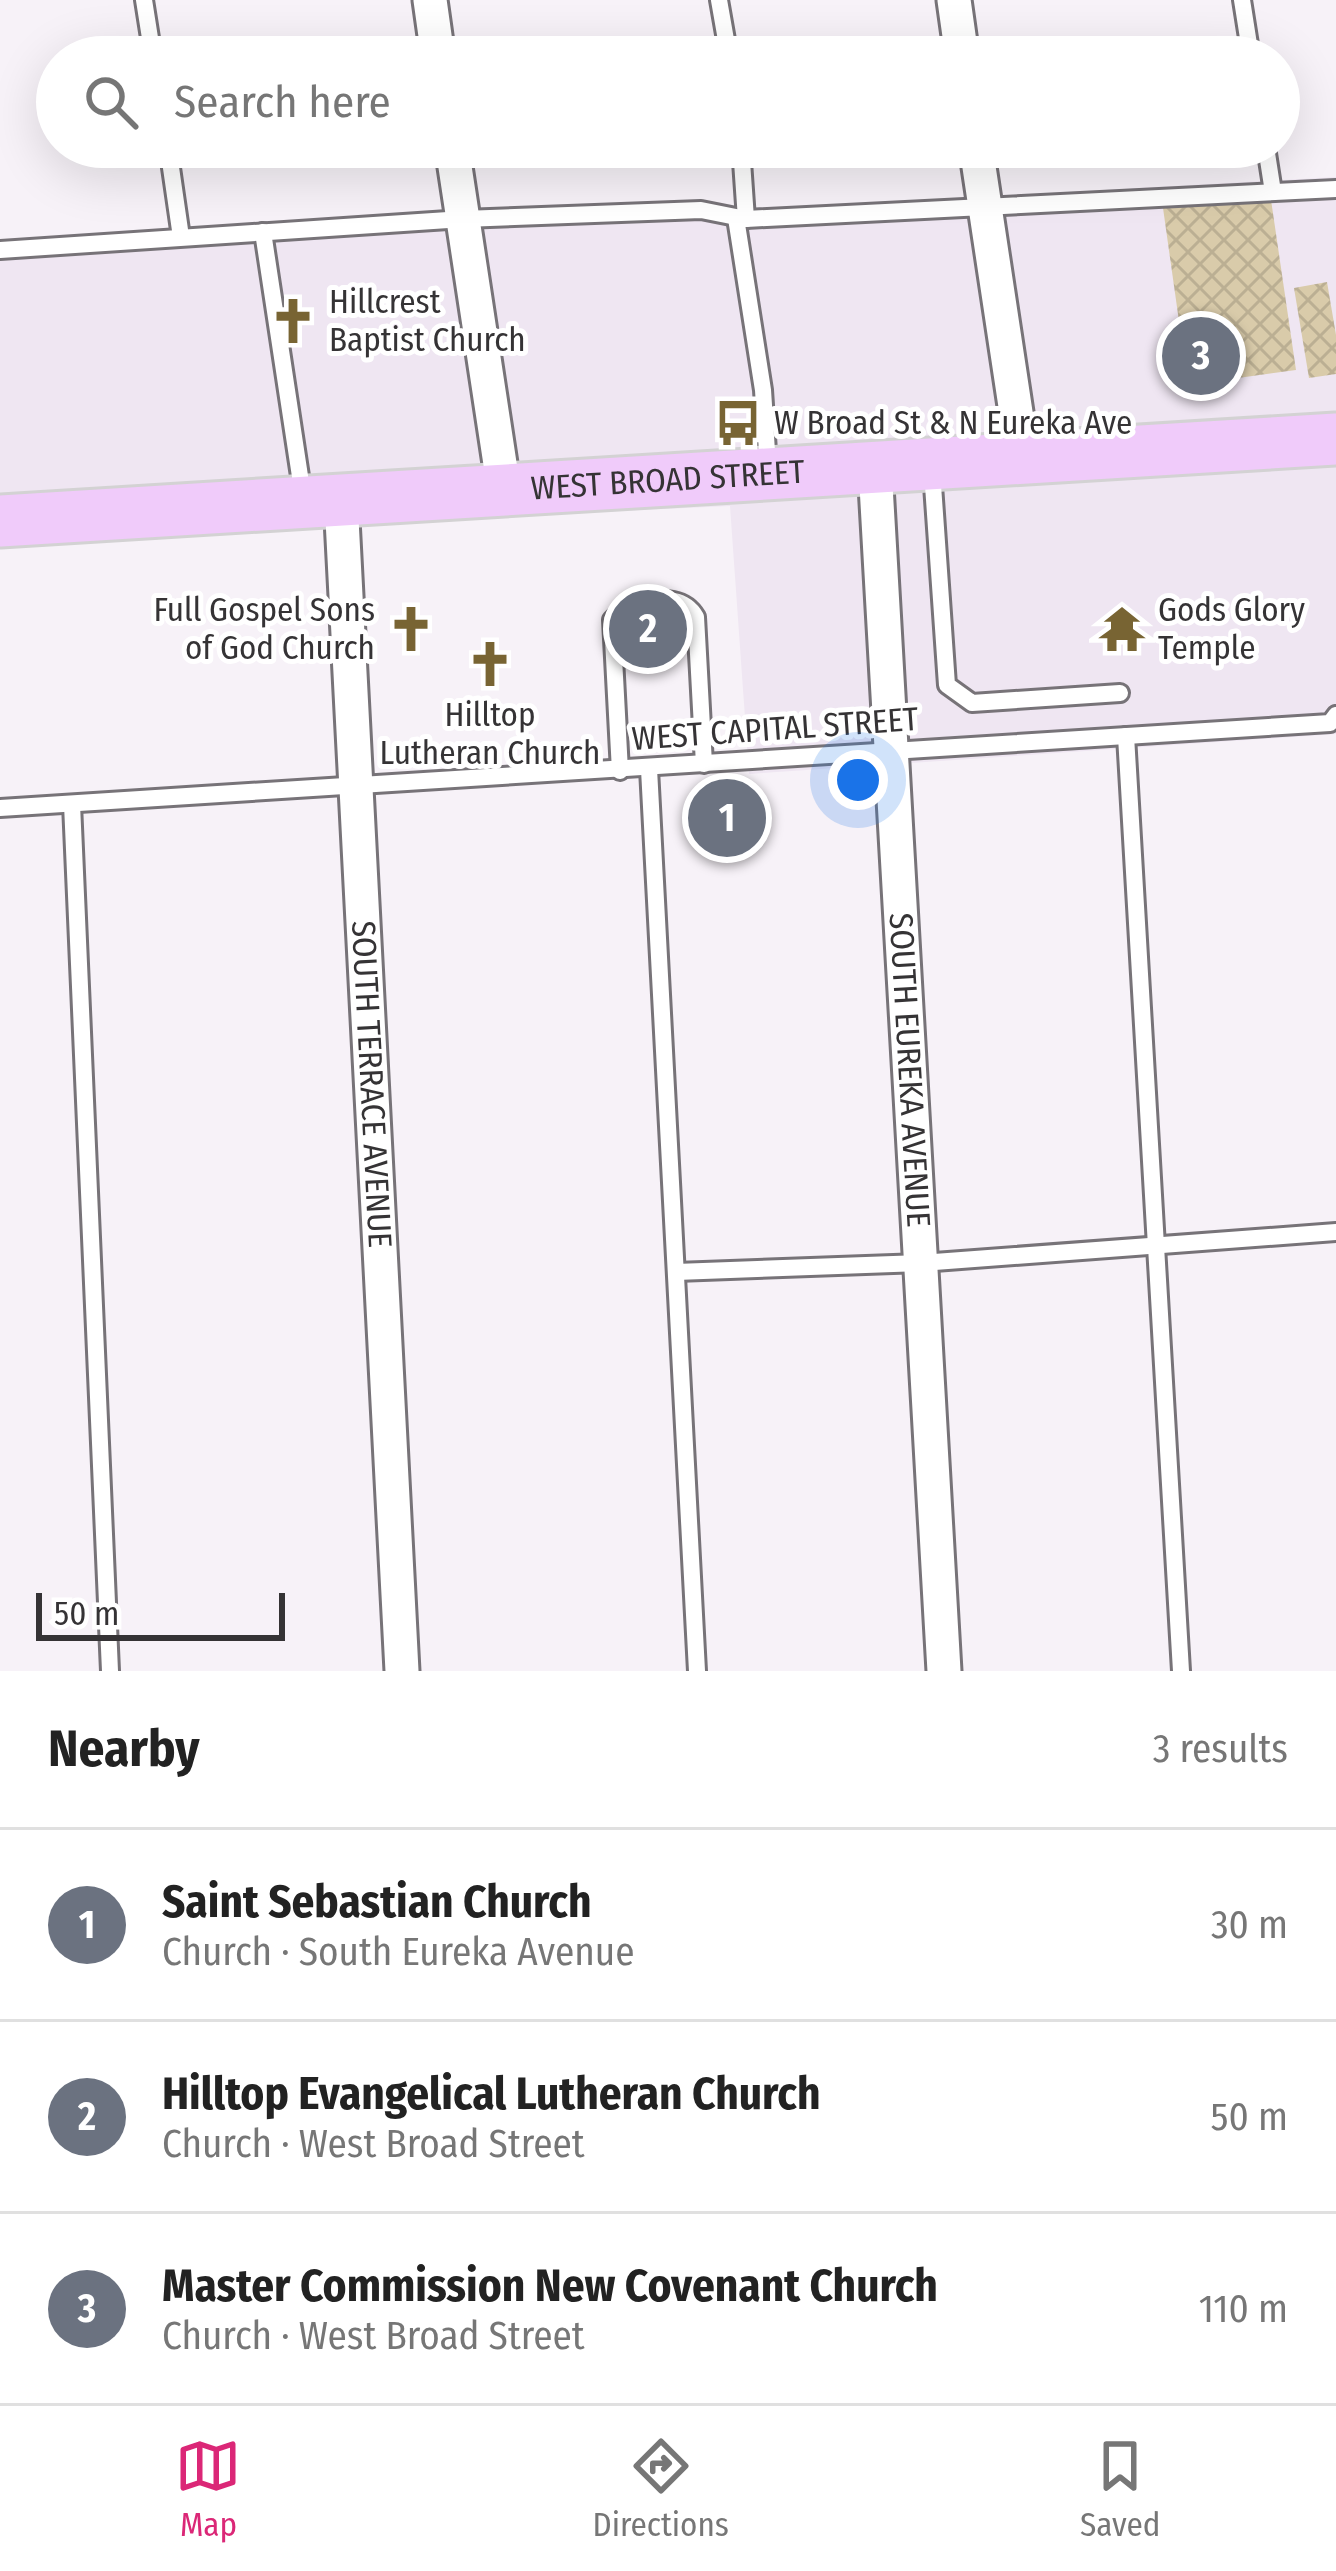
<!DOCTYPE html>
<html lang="en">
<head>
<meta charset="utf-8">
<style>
	body { margin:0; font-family:"Fira Sans Condensed",sans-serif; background:#f2f2f2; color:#222 }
	.scale { position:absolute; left:36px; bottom:30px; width:249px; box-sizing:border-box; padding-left:12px; border:6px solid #353335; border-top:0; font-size:33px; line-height:42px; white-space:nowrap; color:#353335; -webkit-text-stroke:9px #fff; paint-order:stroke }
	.you { position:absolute; left:858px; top:780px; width:42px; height:42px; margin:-30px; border:9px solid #fff; border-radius:50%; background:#1a73e8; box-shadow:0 0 0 18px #1a73e833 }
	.badge { display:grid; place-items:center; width:78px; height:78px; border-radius:50%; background:#db2777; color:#fff; font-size:39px; font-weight:700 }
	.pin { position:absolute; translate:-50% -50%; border:6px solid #fff; box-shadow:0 3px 12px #0006 }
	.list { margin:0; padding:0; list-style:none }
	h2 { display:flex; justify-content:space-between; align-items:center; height:156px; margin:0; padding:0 48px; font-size:51px }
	h2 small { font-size:39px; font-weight:400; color:#767676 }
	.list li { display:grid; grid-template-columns:78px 1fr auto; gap:36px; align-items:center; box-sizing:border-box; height:192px; padding:0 48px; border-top:3px solid #e0e0e0 }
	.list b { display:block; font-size:45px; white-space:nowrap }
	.list p { margin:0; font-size:39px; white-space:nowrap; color:#767676 }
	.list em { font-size:39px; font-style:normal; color:#767676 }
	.icon { flex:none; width:66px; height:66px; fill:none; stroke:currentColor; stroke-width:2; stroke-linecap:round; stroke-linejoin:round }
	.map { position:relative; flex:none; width:1336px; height:1671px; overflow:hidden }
	.search { position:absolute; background:#fff; box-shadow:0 12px 48px #0002; left:36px; right:36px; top:36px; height:132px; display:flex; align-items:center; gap:30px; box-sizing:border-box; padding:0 42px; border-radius:66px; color:#767676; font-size:45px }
	.sheet { height:732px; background:#fff }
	nav { display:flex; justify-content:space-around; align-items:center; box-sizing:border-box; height:168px; border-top:3px solid #e0e0e0; background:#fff; font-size:33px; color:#767676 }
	nav a { display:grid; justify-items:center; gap:6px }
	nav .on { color:#db2777 }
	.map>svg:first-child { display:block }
</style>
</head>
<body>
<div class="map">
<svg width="1336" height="1671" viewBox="0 0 1336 1671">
	<defs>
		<pattern id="building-cross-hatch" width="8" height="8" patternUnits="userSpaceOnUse" patternTransform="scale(3)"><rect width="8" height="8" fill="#d9cbaa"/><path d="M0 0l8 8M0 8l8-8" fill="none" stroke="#bbaf93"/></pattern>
	</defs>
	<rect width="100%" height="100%" fill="#f7f2f8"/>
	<polygon fill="#efe6f2" points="1336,177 1336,734 749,774 730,506 0,539 0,252"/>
	<g fill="url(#building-cross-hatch)">
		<polygon points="1270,193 1296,370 1188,385 1163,208"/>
		<polygon points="1327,282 1336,335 1336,374 1309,378 1294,288"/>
	</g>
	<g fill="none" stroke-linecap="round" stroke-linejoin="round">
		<defs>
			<g id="lane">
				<polyline points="144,0 153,57"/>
				<polyline points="719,0 729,57"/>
				<polyline points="1242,0 1251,57"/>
				<polyline points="168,147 181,237"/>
				<polyline points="741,147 746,219"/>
				<polyline points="1266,147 1273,192"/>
				<polyline points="736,218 763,390 768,467"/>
				<polyline points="263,232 303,496"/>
				<polyline points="0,250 463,219 701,210 746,219 1336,189"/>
				<polyline points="932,471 947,685 972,703 1120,693"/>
				<polyline points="1126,736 1181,1671"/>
				<polyline points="649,769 697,1671"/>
				<path d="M 620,771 L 612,620 L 630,602 C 655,601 682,593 696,617 L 704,764"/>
				<polyline points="72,804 110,1671"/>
				<polyline points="0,808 1330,723 1336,715"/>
				<polyline points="676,1272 921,1263 1336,1232"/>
			</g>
			<g id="street">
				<polyline points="430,0 438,57"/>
				<polyline points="954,0 962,57"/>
				<polyline points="452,147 504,490"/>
				<polyline points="976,147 1023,459"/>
				<path id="s1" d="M 875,468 L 944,1671"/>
				<path id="s2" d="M 341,500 L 402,1671"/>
			</g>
			<g id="primary">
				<path id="s3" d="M 0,521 L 1336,439"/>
			</g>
		</defs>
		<use href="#lane" stroke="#777378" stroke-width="22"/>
		<use href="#street" stroke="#777378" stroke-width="39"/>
		<use href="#primary" stroke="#d3d2d3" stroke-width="57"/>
		<use href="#lane" stroke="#fff" stroke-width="16"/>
		<use href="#street" stroke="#fff" stroke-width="33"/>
		<use href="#primary" stroke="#f0cbfa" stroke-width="51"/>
	</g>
	<defs>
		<symbol id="church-bare" viewBox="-9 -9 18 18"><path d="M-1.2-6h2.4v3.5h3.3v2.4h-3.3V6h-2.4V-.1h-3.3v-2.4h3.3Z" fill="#786433" stroke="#fff" stroke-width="2.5" paint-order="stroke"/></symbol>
		<symbol id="bus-bare" viewBox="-9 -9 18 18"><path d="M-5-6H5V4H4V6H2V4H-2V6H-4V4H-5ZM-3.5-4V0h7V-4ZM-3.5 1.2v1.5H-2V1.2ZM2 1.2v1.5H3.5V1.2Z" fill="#786433" stroke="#fff" stroke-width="2.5" paint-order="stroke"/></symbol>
		<symbol id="temple-bare" viewBox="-9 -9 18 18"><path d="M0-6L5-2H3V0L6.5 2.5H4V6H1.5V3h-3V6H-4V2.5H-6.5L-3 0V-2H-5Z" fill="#786433" stroke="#fff" stroke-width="2.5" paint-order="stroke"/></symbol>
	</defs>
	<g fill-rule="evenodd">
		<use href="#church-bare" x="260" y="288" width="66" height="66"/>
		<use href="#bus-bare" x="705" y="390" width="66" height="66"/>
		<use href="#church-bare" x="378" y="596" width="66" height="66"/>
		<use href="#temple-bare" x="1089" y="596" width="66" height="66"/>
		<use href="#church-bare" x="457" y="631" width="66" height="66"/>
	</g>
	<g text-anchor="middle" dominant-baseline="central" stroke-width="10" stroke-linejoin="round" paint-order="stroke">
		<g font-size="33" fill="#353335" stroke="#fff" text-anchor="start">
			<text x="329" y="302">Hillcrest<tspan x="329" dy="38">Baptist Church</tspan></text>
			<text x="774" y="423">W Broad St &amp; N Eureka Ave</text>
			<text x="375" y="610" text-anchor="end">Full Gospel Sons<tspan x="375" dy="38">of God Church</tspan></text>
			<text x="1158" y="610">Gods Glory<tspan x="1158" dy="38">Temple</tspan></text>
			<text x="490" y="715" text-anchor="middle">Hilltop<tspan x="490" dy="38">Lutheran Church</tspan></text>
		</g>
		<g font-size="33" fill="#353335" stroke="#fff">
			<text stroke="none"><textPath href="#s3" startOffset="669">WEST BROAD STREET</textPath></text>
			<text transform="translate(775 729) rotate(-4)">WEST CAPITAL STREET</text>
			<text stroke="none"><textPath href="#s1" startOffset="603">SOUTH EUREKA AVENUE</textPath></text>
			<text stroke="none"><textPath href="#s2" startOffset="585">SOUTH TERRACE AVENUE</textPath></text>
		</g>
	</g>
</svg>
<div class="scale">50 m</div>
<div class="you"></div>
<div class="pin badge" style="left:727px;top:818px;background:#6b7280">1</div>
<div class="pin badge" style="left:648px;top:629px;background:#6b7280">2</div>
<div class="pin badge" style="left:1201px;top:356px;background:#6b7280">3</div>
<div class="search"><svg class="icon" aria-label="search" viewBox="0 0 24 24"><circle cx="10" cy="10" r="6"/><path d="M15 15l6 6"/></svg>Search here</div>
</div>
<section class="sheet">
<h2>Nearby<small>3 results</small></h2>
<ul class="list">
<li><span class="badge" style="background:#6b7280">1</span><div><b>Saint Sebastian Church</b><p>Church · South Eureka Avenue</p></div><em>30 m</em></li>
<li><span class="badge" style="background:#6b7280">2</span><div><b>Hilltop Evangelical Lutheran Church</b><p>Church · West Broad Street</p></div><em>50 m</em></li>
<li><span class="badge" style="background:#6b7280">3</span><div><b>Master Commission New Covenant Church</b><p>Church · West Broad Street</p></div><em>110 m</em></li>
</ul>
</section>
<nav>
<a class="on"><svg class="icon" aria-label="map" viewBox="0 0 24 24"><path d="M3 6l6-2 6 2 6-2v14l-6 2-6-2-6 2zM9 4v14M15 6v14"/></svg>Map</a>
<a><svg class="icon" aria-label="directions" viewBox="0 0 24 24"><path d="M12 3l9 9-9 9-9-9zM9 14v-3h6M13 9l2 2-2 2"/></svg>Directions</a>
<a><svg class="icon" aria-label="saved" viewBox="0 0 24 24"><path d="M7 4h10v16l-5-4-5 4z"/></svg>Saved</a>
</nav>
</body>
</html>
